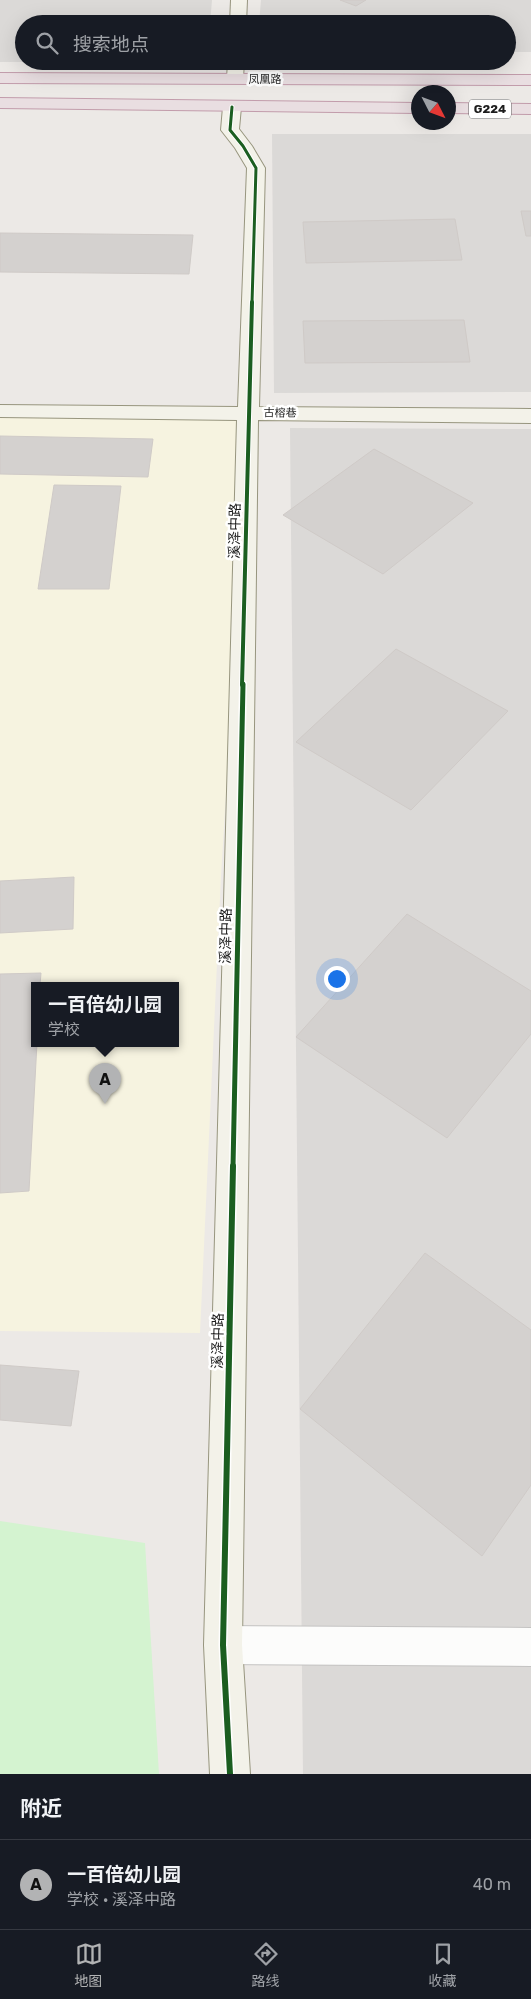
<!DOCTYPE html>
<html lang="zh">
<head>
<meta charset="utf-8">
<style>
	body { margin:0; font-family:Rubik,"Noto Sans SC",sans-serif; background:#242831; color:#f1f3f6 }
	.compass { position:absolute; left:411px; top:85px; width:45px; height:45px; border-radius:50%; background:#171b24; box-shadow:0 5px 20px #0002; rotate:132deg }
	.you { position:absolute; left:336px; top:978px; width:18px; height:18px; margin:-12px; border:4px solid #fff; border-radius:50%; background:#1a73e8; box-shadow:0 0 0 8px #1a73e833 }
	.badge { display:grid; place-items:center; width:32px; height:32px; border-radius:50%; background:#b2b3b4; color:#111; font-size:16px; font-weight:700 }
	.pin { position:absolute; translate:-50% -41px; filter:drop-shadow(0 1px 2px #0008) }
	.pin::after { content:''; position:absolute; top:26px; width:18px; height:15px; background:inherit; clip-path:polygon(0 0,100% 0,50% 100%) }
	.popup { position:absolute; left:31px; top:982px; width:148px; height:65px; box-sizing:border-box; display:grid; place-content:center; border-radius:0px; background:#171b24; filter:drop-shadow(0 1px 4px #0005); font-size:16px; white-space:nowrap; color:#9ea1a6 }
	.popup b { font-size:19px; color:#f1f3f6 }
	.popup::after { content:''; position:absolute; left:50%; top:100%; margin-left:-10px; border:10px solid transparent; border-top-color:#171b24 }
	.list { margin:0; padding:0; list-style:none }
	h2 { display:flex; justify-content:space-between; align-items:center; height:65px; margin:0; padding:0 20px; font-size:21px }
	h2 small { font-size:16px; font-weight:400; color:#9ea1a6 }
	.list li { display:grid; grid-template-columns:32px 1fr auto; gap:15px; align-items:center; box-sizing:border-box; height:90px; padding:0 20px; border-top:1px solid #363941 }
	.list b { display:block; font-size:19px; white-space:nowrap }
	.list p { margin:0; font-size:16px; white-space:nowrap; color:#9ea1a6 }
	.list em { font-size:16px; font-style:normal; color:#9ea1a6 }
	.icon { flex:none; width:28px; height:28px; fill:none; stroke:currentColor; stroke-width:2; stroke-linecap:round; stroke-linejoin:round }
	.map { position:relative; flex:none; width:531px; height:1774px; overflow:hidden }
	.search { position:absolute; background:#171b24; box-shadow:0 5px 20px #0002; left:15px; right:15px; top:15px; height:55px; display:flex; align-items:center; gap:12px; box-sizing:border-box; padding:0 18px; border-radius:28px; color:#9ea1a6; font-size:19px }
	.sheet { height:155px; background:#171b24 }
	nav { display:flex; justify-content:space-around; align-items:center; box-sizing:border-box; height:70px; border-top:1px solid #363941; background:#171b24; font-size:14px; color:#9ea1a6 }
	nav a { display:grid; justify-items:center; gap:2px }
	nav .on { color:#b2b3b4 }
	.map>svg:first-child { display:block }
</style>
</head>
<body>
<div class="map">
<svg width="531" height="1774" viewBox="0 0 531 1774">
	<rect width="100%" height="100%" fill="#ece9e6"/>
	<g fill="#dbd9d7">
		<polygon points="0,0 212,0 210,24 24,24 24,61 208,62 0,62"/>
		<polygon points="261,0 531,0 531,52 507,52 507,24 259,24"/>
		<polygon points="272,134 531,134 531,392 274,393"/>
		<polygon points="290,428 531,429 531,1774 303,1774"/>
	</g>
	<path fill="#f6f3e0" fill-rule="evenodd" d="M 0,413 L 249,416 L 221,876 L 200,1333 L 0,1331 ZM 35,985 L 175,985 L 175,1043 L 35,1043 Z"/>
	<polygon fill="#d4f3d0" points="0,1521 145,1543 159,1774 0,1774"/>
	<g fill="#d4d1cf" stroke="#cfcac7">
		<polygon points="340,0 366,0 356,6"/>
		<polygon points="521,211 531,211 531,236 526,236"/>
		<polygon points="455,219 462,260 306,263 303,222"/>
		<polygon points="0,233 193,235 189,274 0,272"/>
		<polygon points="464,320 470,362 305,363 303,321"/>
		<polygon points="0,436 153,439 148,477 0,474"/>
		<polygon points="374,449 473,503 383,574 283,515"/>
		<polygon points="54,485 121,486 109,589 38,589"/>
		<polygon points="396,649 508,711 411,810 296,742"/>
		<polygon points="74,877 73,929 0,933 0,881"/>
		<polygon points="407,914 531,991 531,1034 447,1138 296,1037"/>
		<polygon points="41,973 40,985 35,985 35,1043 37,1043 29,1191 0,1193 0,974"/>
		<polygon points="425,1253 531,1330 531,1485 482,1556 300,1409"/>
		<polygon points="0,1365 79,1371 71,1426 0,1420"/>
	</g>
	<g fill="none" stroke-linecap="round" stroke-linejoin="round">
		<defs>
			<polygon id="street" points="223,1626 531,1628 531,1666 223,1664 210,1658 204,1645 210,1632"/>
			<g id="secondary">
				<polygon points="231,0 247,0 246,24 230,24"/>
				<polygon points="228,61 244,61 243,79 241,83 229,83 227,79"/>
				<polygon points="232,102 238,103 241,107 239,129 252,146 265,168 259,407 531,409 531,423 258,420 242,1645 250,1774 210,1774 204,1645 237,420 0,417 0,405 238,407 247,168 235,148 221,130 223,107 226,103"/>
			</g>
			<g id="highway">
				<polygon points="0,73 531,75 531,85 0,83"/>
				<polygon points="0,98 418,103 418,113 0,108"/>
				<polygon points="448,103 531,104 531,114 448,113"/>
			</g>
		</defs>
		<use href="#street" stroke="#c4c3c2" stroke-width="2"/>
		<use href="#secondary" stroke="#97957e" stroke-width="2"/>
		<use href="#highway" stroke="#c29cab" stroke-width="2"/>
		<use href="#street" fill="#fcfcfb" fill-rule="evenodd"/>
		<use href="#secondary" fill="#f3f2e9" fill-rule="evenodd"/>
		<use href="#highway" fill="#e9dee1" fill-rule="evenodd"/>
		<defs>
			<polyline id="cycleway-far3" points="232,107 230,130 243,146 256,168 252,303"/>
			<polyline id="cycleway-far2" points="242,685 252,302"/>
			<polyline id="cycleway-far1" points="233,1167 243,684"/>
			<polyline id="cycleway" points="230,1774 223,1645 233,1166"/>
		</defs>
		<use href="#cycleway-far3" stroke="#fff" stroke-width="5"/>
		<use href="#cycleway-far2" stroke="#fff" stroke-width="6"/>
		<use href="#cycleway-far1" stroke="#fff" stroke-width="8"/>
		<use href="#cycleway" stroke="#fff" stroke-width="9"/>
		<use href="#cycleway-far3" stroke="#1b5e20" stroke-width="3"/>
		<use href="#cycleway-far2" stroke="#1b5e20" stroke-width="4"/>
		<use href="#cycleway-far1" stroke="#1b5e20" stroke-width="5"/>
		<use href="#cycleway" stroke="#1b5e20" stroke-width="6"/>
	</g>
	<g text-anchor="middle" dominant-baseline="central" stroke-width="5" stroke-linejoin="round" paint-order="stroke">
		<g font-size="11" fill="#1d1d1d" stroke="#fff">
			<text x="265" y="79">凤凰路</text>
			<text transform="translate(280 413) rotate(1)">古榕巷</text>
		</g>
		<rect fill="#fff" stroke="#616161" stroke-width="1" x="469" y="99.5" width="42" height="19" rx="4"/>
		<g font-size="12" font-weight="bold" fill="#1d1d1d">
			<text x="490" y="109">G224</text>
		</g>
		<g font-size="14" fill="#1d1d1d" stroke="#fff">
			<text transform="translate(235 531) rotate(-89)">溪泽中路</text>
			<text transform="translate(226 936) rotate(-89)">溪泽中路</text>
			<text transform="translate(218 1341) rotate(-89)">溪泽中路</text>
		</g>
	</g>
</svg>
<svg class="compass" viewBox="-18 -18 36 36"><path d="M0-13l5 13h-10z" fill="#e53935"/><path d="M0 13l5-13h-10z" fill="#9ea1a6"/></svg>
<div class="you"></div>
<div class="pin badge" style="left:105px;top:1104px">A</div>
<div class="popup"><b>一百倍幼儿园</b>学校</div>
<div class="search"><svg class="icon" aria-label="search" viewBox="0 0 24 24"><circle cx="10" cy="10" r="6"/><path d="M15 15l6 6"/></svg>搜索地点</div>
</div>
<section class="sheet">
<h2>附近<small></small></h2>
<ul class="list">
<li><span class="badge">A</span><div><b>一百倍幼儿园</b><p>学校 · 溪泽中路</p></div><em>40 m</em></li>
</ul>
</section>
<nav>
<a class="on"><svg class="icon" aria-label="map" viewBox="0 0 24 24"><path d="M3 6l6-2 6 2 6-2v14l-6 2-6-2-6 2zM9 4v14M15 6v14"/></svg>地图</a>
<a><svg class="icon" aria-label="directions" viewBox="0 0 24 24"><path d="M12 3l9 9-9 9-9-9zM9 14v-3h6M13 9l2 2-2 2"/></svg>路线</a>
<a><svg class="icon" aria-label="saved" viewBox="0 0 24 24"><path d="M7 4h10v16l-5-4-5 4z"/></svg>收藏</a>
</nav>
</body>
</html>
